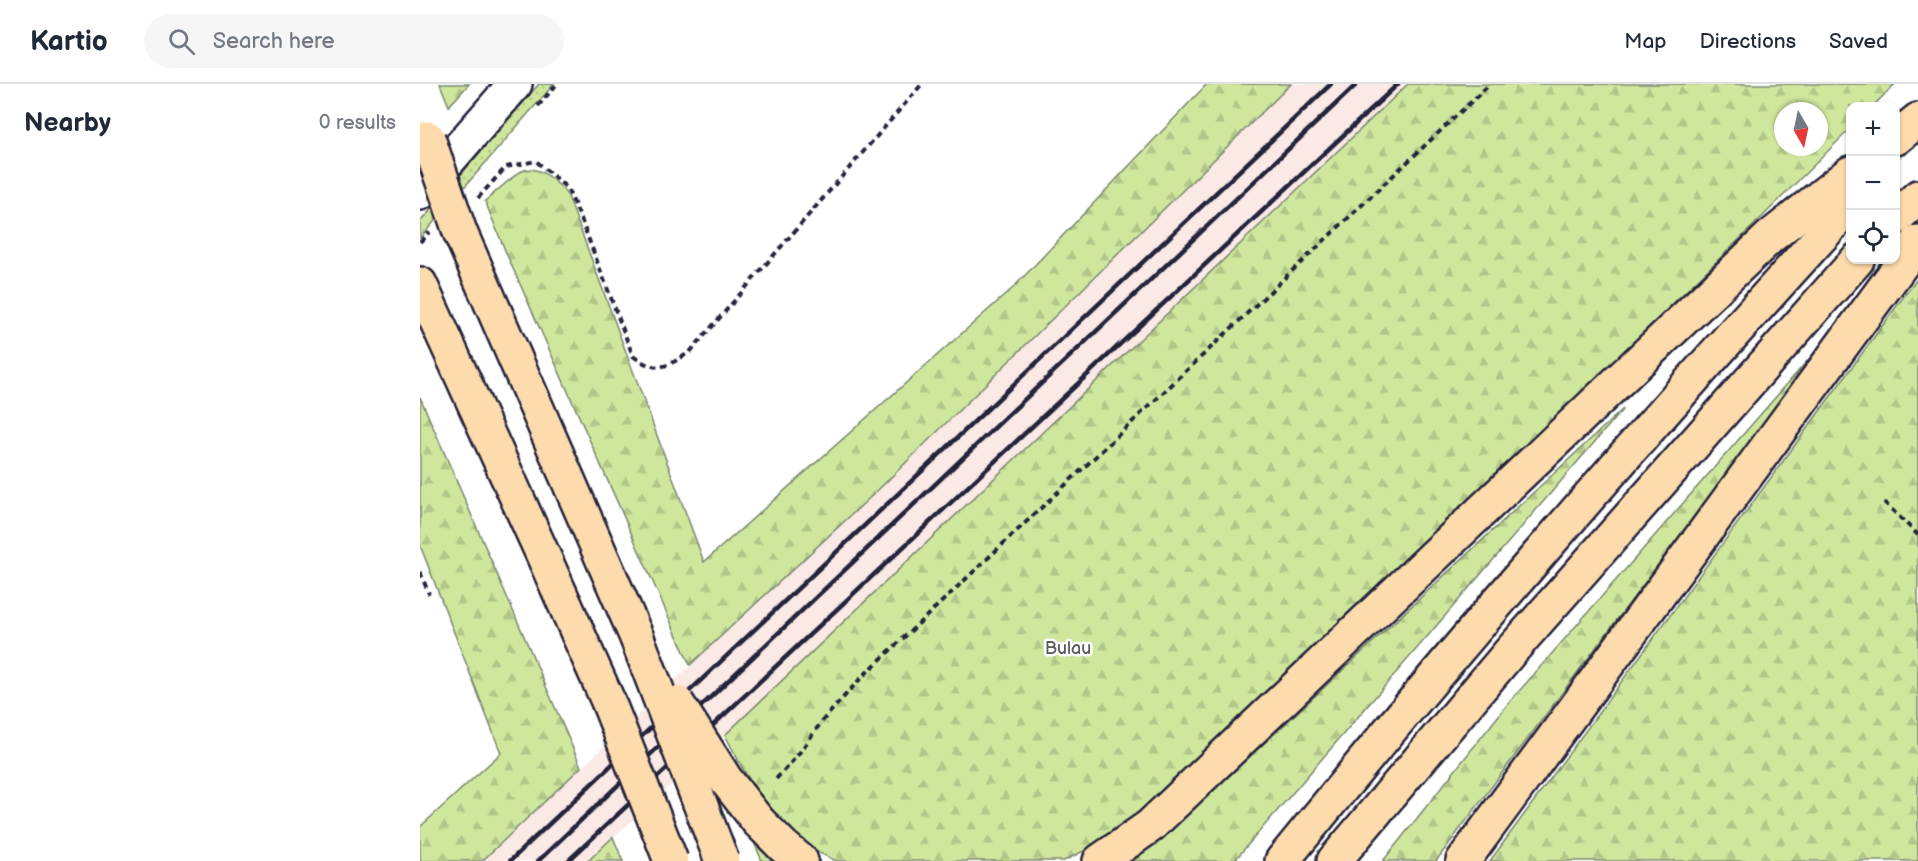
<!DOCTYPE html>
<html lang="en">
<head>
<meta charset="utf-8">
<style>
	body { margin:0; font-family:"Balsamiq Sans",sans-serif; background:#f6f6f7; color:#1f2937 }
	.controls { position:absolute; right:18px; top:18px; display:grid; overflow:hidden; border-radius:12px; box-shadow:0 2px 4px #0004 }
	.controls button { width:54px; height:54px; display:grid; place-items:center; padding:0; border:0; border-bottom:2px solid #e0e1e3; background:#fff; color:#1f2937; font:30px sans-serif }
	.compass { position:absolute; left:1354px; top:18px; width:54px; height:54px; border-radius:50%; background:#fff; box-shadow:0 2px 4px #0004; rotate:171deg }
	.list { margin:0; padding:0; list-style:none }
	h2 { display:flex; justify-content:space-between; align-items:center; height:78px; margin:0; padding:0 24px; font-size:26px }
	h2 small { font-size:20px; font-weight:400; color:#747a83 }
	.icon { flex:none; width:33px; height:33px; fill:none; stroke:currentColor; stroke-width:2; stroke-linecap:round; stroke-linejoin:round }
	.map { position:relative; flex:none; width:1498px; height:777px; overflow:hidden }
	header { display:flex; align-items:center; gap:36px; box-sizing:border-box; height:84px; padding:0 30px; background:#fff; border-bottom:2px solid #e0e1e3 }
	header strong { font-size:28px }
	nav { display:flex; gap:33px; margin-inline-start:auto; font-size:21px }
	.search { width:420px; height:54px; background:#f6f6f7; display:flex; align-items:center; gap:15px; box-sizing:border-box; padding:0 21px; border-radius:33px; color:#747a83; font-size:22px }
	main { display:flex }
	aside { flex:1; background:#fff }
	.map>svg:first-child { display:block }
</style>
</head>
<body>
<header>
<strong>Kartio</strong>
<div class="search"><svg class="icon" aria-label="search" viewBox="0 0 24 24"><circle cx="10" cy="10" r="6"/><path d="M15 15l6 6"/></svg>Search here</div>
<nav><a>Map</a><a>Directions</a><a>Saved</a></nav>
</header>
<main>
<aside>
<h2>Nearby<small>0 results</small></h2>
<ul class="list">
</ul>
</aside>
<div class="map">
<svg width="1498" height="777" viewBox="0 0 1498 777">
	<defs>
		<pattern id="grass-dots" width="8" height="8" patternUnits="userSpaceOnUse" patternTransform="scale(1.5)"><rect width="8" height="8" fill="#cfe79d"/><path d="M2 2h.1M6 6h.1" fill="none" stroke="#b1c688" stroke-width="1.8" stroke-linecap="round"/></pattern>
		<pattern id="forest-firs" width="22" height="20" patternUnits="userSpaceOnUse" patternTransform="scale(1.5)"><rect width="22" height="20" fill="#cfe79d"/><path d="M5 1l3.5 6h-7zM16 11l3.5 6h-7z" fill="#b1c688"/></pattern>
	</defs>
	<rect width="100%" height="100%" fill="#fff"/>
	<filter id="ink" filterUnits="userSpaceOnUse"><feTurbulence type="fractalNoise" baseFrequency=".0167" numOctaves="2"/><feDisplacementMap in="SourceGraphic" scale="12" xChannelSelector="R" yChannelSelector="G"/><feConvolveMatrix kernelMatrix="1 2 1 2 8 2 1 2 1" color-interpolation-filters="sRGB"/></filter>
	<g filter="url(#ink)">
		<polygon fill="#fae9e5" points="871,0 988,0 305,651 168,777 62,777 459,405"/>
		<polygon fill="url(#grass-dots)" stroke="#78846c" stroke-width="1.5" points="119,0 134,0 0,154 0,138"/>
		<g fill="url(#forest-firs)" stroke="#78846c" stroke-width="1.5" fill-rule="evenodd">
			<polygon points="20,0 49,0 29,22"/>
			<path d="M 787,0 L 871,0 L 459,405 L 270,581 L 87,171 L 65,117 C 75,109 92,92 102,87 C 120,79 139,100 148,112 L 284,478 L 593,204 Z"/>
			<path d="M 988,0 L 1475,0 L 1453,22 L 1430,22 L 1430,45 L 1332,143 L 755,702 L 691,753 L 644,777 L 416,777 L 389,764 L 345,720 L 323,685 L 305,651 ZM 1363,27 L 1399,27 L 1399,63 L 1363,63 Z"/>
			<polygon points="1498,194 1498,777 1070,777 1490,204"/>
			<polygon points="1415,245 1016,777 963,777 1087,621"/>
			<polygon points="0,313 161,683 62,777 0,777 0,743 81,669 0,461"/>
			<polygon points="1203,325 814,777 711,777 732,761 794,706"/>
			<polygon points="331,751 363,777 342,777"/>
			<polygon points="193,753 203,777 168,777"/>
		</g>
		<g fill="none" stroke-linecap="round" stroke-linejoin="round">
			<defs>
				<polyline id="secondary" points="0,109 95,0"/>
				<g id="trunk">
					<polyline points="1476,134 1498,113"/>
					<path d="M 862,777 C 1044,553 1235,334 1430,121"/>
					<polyline points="914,777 1091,567 1437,176"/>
				</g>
				<g id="motorway">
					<polyline points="1476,54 1498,36"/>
					<polyline points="40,148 217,554"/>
					<polyline points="0,200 123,471 188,617"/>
					<polyline points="338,737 363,762 381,777"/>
					<polyline points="680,777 730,742 1350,153 1430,89"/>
					<polyline points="1043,777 1498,158"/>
				</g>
			</defs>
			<use href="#secondary" stroke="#22223b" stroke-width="38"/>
			<use href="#trunk" stroke="#22223b" stroke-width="38"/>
			<use href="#motorway" stroke="#22223b" stroke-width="38"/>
			<g stroke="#22223b" stroke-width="4" stroke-dasharray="6 4.5" stroke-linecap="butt">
				<polyline points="118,22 137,0"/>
				<path d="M 58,114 L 86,83 L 116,77 L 147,104 L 161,135 L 213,272 C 238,290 246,283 270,268 L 502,0"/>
				<polyline points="0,158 9,148"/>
				<polyline points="1464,418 1498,451"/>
				<polyline points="0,488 9,510"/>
				<polyline points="356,695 377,672 403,636 441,594 1070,0"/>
			</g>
			<use href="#secondary" stroke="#fff" stroke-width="33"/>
			<use href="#trunk" stroke="#fedbac" stroke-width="33"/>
			<use href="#motorway" stroke="#fedbac" stroke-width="33"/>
			<g stroke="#22223b" stroke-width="4.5">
				<polyline points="90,777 911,0"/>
				<polyline points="118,777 937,0"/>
				<polyline points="148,777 978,0"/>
			</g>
			<defs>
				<g id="motorway-bridge">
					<polyline points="8,54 40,148"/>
					<polyline points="217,554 302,777"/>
					<polyline points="188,617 251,777"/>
					<polyline points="257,619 306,696 338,737"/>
				</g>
			</defs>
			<use href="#motorway-bridge" stroke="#22223b" stroke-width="38" stroke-linecap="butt"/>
			<use href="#motorway-bridge" stroke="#fedbac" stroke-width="33"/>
		</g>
	</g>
	<g text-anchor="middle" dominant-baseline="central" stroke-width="5" stroke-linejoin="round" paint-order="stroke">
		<g font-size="18" fill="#565d58" stroke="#fff">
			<text x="648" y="564">Bulau</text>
		</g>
	</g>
</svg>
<div class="controls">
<button>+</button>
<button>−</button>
<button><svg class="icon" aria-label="locate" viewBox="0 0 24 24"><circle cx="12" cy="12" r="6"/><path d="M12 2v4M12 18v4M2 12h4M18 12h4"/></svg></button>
</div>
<svg class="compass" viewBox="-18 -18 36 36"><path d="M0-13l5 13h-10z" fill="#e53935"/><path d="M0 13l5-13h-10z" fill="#747a83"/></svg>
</div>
</main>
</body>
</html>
